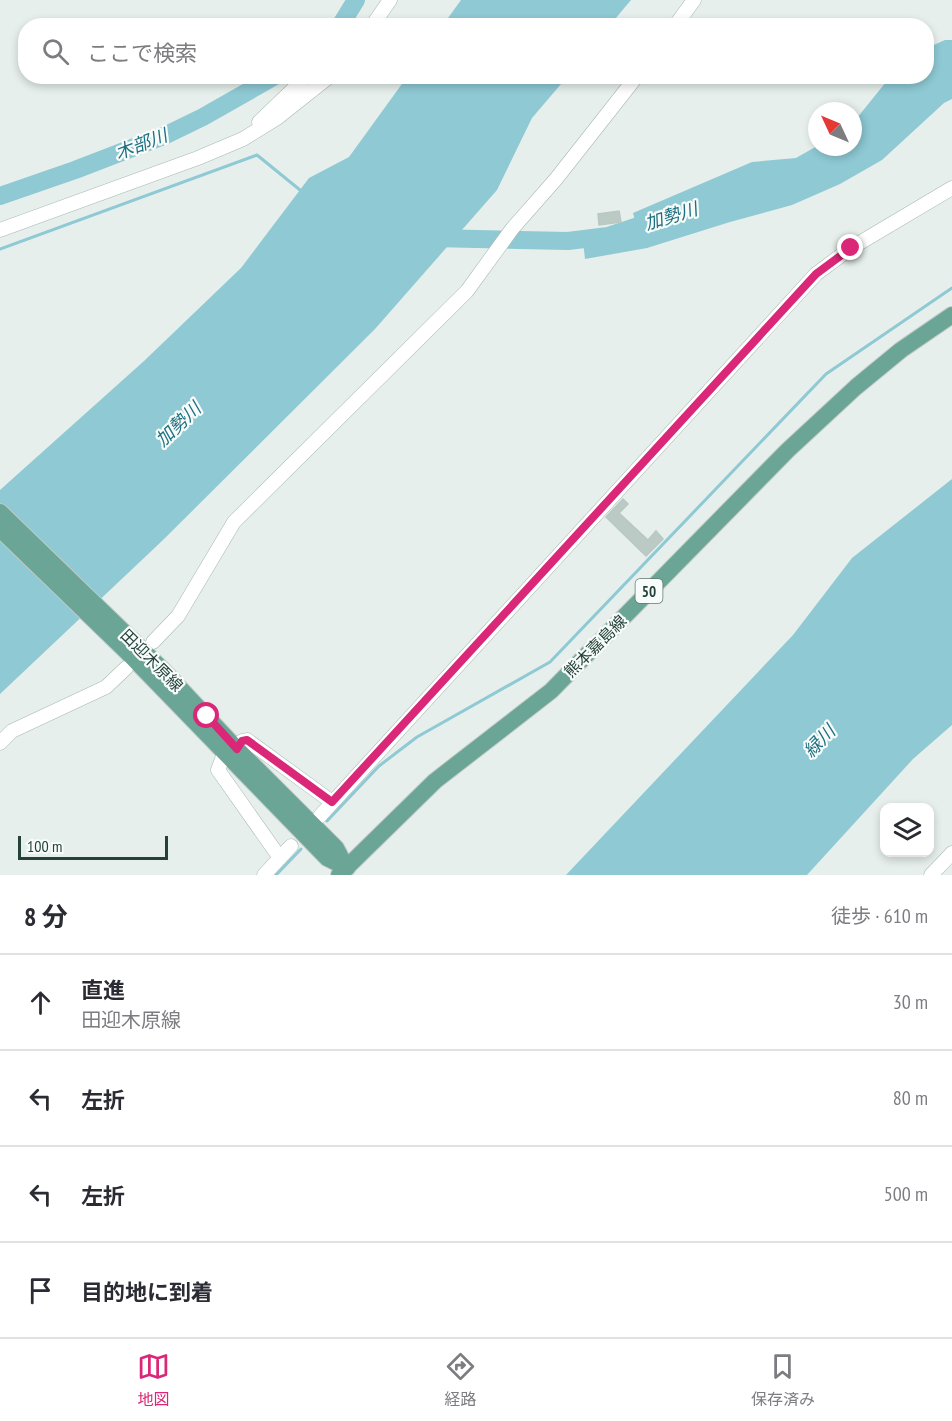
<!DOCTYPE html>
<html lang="ja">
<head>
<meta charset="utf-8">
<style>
	body { margin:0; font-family:"PT Sans Narrow","Noto Sans JP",sans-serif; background:#f7f7f7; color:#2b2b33 }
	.controls { position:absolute; right:18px; bottom:18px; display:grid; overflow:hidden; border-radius:12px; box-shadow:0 3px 9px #0003 }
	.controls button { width:54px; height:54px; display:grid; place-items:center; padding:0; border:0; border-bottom:2px solid #e1e1e2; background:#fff; color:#2b2b33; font:30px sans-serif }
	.compass { position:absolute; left:808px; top:102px; width:54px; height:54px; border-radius:50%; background:#fff; box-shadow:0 3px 9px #0003; rotate:314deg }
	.scale { position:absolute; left:18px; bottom:15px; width:150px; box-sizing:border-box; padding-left:6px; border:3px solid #24423a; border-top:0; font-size:16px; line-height:21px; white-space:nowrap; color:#24423a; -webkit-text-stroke:4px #f7fbf9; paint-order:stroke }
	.stop { position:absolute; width:18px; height:18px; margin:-14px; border:4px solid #db2777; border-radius:50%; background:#fff }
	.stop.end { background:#db2777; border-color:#fff; box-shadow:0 2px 6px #0008 }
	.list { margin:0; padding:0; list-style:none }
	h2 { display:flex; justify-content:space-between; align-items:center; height:78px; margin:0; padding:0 24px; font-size:26px }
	h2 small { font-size:20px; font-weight:400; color:#7c7c81 }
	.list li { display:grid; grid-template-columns:39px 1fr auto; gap:18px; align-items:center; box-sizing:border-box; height:96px; padding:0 24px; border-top:2px solid #e1e1e2 }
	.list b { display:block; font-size:22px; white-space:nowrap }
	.list p { margin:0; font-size:20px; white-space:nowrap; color:#7c7c81 }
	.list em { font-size:20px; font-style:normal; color:#7c7c81 }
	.icon { flex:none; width:33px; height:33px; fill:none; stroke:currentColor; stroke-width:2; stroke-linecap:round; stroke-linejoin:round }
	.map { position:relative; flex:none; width:952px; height:875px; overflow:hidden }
	.search { position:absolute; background:#fff; box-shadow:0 3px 9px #0003; left:18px; right:18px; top:18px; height:66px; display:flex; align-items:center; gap:15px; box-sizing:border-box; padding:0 21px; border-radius:24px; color:#7c7c81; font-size:22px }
	.sheet { height:462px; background:#fff }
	nav { display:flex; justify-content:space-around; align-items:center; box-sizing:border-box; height:84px; border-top:2px solid #e1e1e2; background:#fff; font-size:16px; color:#7c7c81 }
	nav a { display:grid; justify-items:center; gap:3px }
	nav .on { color:#db2777 }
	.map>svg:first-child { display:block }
</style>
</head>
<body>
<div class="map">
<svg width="952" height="875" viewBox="0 0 952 875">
	<rect width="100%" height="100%" fill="#e6efeb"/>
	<g fill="#8ec9d4">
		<polygon points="461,0 631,0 610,25 443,25"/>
		<polygon points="945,40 952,40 952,99 944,103 882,160 840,184 792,205 730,222 647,248 585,259 583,241 631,235 637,228 633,213 752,162 796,158 817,146 853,147 853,123 890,77 926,76 927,48"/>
		<polygon points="407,77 567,77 532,118 497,190 375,329 163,540 0,694 0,490 144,361 241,268 309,178 349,157"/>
		<polygon points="952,479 952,725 913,759 807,875 566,875 793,635 852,558"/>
	</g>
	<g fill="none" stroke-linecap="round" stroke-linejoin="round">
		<g stroke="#8ec9d4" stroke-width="3">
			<polyline points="0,249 257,155 300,190"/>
			<polyline points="327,821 379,766 417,737 550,662 826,374 952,288"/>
			<polyline points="276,875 301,849"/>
		</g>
		<g stroke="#8ec9d4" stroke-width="18">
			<polyline points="340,26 356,0"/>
			<polyline points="0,196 75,170 166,135 203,117 275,76"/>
			<polyline points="432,238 568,241 608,236 659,219"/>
		</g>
	</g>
	<g fill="#bbcac4" stroke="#b8c9c2" stroke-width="1.5">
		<polygon points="619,211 621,222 599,225 598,214"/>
		<polygon points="623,499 628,504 619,513 648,540 656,531 663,539 646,556 606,517"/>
	</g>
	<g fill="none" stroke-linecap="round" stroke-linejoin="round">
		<defs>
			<g id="minor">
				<polyline points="372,26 390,0"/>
				<polyline points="675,26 694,0"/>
				<polyline points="259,122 307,76"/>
				<polyline points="0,230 198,158 243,139 277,118 330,76"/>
				<polyline points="153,642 178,616 234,522 467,291 512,229 556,179 637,76"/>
				<polyline points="0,743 12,731 106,687 126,668"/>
				<polyline points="237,749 242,741 247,740 332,802"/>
				<polyline points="224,754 218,770 280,858"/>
				<polyline points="320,816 816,274 851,248 952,188"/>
				<polyline points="264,875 291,846"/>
				<polyline points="931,875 952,853"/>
			</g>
			<g id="major">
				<polyline points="0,512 161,668 237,749 336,848 346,867"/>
				<polyline points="0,529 126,651 327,858 347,868"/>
				<polyline points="339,875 435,781 551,691 788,450 856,387 901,350 952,315"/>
			</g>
		</defs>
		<use href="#minor" stroke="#a8b8b2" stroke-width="15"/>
		<use href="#major" stroke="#c2cac8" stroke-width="18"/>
		<use href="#minor" stroke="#fff" stroke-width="14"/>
		<use href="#major" stroke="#6aa596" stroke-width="16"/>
	</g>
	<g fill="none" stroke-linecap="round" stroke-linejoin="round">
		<polyline stroke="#db2777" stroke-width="8" points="207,716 237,749 242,741 247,740 332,802 816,274 851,248"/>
	</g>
	<g text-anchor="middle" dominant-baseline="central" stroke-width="4.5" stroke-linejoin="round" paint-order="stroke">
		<rect fill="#f7fbf9" stroke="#637a73" stroke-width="1.5" x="635.5" y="579" width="27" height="24" rx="4.5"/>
		<g font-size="15" font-weight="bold" fill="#24423a">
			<text x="649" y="591">50</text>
		</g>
		<g font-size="16" fill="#24423a" stroke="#f7fbf9">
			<text transform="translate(595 646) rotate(-45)">熊本嘉島線</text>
			<text transform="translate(152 660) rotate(45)">田迎木原線</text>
		</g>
		<g font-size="18" font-style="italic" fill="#1c6f80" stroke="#f7fbf9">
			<text transform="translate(141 144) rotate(-21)">木部川</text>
			<text transform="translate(671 216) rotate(-17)">加勢川</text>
			<text transform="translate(178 424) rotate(-44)">加勢川</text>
			<text transform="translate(819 741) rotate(-46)">緑川</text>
		</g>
	</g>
</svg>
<div class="controls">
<button><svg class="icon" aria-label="layers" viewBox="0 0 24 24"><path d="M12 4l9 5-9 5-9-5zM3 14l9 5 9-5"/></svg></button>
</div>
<svg class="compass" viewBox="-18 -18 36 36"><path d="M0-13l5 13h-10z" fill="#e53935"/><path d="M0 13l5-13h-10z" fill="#7c7c81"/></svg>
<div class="scale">100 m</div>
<div class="stop" style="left:207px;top:716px"></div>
<div class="stop end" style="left:851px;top:248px"></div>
<div class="search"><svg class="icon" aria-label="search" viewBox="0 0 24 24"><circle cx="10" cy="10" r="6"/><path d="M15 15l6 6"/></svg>ここで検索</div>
</div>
<section class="sheet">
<h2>8 分<small>徒歩 · 610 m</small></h2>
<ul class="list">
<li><svg class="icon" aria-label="ahead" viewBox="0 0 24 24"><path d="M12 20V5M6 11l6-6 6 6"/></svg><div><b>直進</b><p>田迎木原線</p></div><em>30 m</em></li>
<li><svg class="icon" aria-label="left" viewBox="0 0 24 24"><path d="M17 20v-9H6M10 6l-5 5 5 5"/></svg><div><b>左折</b></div><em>80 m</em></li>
<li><svg class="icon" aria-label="left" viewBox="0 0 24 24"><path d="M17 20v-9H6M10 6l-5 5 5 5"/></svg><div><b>左折</b></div><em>500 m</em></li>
<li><svg class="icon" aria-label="arrive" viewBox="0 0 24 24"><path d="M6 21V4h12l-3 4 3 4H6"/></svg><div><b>目的地に到着</b></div></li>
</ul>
</section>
<nav>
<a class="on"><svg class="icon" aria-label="map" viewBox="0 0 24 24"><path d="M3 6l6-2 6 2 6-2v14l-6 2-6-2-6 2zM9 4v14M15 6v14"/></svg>地図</a>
<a><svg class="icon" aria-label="directions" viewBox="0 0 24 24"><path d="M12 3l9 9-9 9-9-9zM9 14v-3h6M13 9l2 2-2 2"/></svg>経路</a>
<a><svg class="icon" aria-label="saved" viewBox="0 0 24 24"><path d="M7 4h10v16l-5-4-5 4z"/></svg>保存済み</a>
</nav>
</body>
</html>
